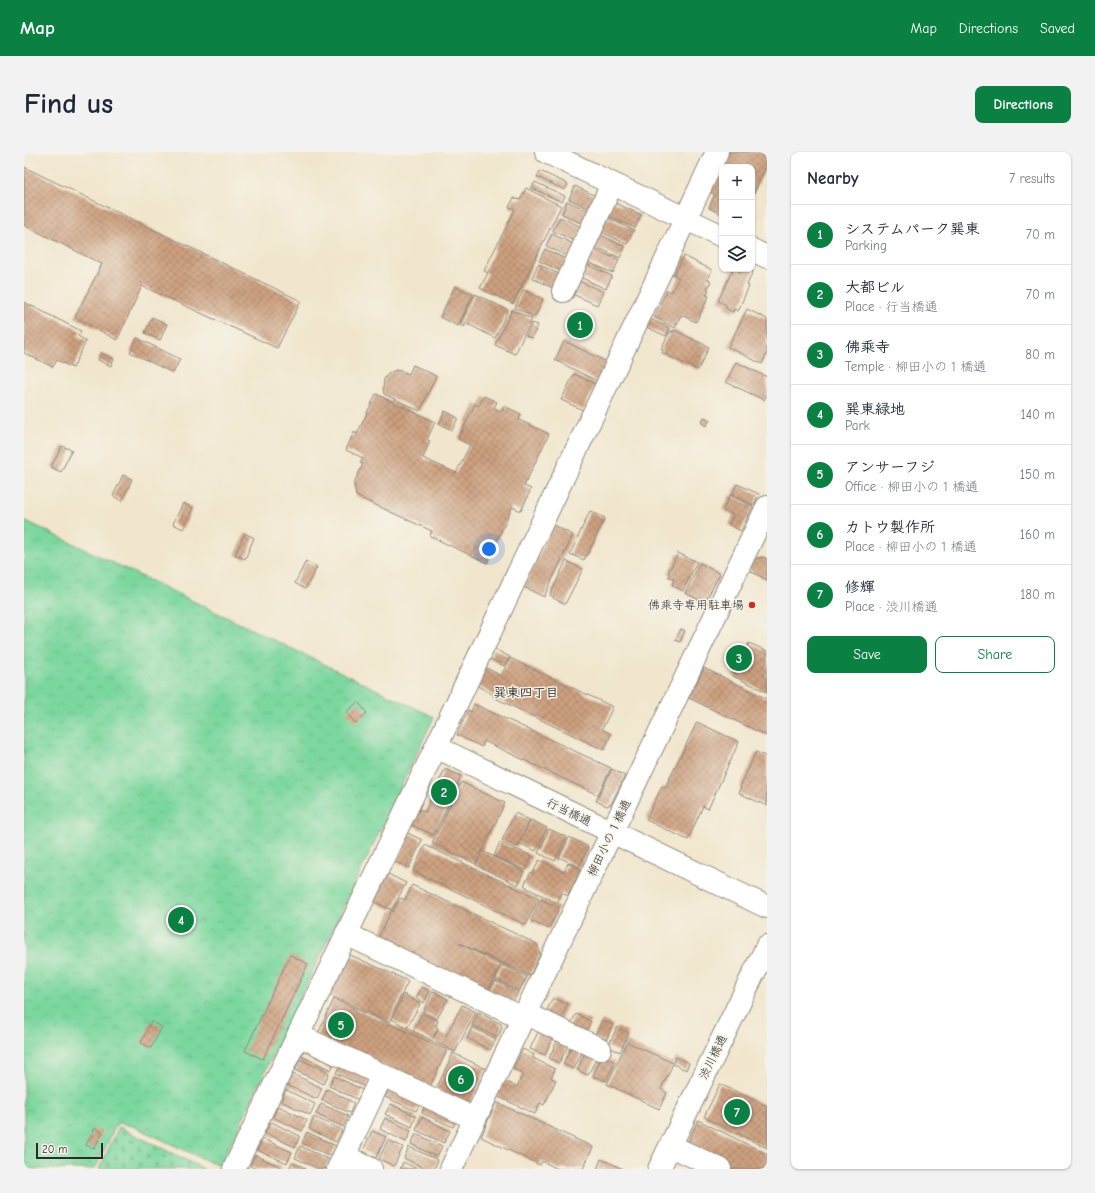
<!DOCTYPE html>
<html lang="en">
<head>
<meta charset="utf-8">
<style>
	body { margin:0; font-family:"Comic Neue","Klee One",sans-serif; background:#f2f2f3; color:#1f2937 }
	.controls { position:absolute; right:12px; top:12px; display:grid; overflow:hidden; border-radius:8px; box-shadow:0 1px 3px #0004 }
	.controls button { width:36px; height:36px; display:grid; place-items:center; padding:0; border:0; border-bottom:1px solid #e0e1e3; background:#fff; color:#1f2937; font:20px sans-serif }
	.scale { position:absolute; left:12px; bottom:10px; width:67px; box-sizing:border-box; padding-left:4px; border:2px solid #2b2b2b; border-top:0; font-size:11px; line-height:14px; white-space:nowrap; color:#2b2b2b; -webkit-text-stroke:3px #f7f3e8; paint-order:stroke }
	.you { position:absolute; left:465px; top:397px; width:14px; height:14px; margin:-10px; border:3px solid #fff; border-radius:50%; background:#1a73e8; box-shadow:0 0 0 6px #1a73e833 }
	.badge { display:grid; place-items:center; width:26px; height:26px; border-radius:50%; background:#0b8043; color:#fff; font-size:13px; font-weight:700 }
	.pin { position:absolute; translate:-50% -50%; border:2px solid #fff; box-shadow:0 1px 4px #0006 }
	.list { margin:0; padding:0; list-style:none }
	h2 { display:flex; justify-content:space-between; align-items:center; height:52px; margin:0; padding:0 16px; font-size:17px }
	h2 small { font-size:13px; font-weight:400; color:#747a83 }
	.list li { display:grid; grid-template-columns:26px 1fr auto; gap:12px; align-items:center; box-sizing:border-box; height:60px; padding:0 16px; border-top:1px solid #e0e1e3 }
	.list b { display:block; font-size:15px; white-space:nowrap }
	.list p { margin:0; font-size:13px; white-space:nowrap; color:#747a83 }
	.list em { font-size:13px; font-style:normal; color:#747a83 }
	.actions { display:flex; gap:8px; padding:12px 16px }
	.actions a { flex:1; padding:9px 0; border:1px solid #0b8043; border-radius:8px; text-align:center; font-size:14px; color:#0b8043 }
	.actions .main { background:#0b8043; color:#fff }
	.icon { flex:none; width:22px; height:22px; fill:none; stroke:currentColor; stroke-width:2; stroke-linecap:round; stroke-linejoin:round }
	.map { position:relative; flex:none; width:743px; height:1017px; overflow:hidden; border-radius:8px }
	header { display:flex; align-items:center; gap:24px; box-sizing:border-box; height:56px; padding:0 20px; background:#0b8043; color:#fff }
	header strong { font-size:19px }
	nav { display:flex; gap:22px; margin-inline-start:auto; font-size:14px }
	.intro { display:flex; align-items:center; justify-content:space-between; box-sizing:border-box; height:96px; padding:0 24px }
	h1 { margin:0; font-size:28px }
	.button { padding:10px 18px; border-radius:8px; background:#0b8043; color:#fff; font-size:14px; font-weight:700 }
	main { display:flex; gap:24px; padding:0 24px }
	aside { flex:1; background:#fff; border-radius:8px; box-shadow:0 1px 3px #0004 }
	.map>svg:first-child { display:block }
</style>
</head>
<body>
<header>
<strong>Map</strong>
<nav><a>Map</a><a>Directions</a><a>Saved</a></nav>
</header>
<div class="intro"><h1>Find us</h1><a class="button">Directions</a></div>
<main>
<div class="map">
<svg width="743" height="1017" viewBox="0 0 743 1017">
	<defs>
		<pattern id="cemetery-stones" width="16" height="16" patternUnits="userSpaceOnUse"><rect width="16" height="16" fill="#7cd79e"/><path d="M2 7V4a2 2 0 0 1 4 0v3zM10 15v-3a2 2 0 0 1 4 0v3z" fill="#6bb988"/></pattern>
		<pattern id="park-crowns" width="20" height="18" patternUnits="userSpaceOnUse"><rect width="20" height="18" fill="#7cd79e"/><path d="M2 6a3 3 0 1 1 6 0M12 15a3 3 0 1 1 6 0" fill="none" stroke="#6bb988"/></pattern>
		<pattern id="building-cross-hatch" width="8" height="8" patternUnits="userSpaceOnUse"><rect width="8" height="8" fill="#cda180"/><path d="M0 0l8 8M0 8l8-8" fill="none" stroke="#a78369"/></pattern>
	</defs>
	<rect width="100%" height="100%" fill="#f7f3e8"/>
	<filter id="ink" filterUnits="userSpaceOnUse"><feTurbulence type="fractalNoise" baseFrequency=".025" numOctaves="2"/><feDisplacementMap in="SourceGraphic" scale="8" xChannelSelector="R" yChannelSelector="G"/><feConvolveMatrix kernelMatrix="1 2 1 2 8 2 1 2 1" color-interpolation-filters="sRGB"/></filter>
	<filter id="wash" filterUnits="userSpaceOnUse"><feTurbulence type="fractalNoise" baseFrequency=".012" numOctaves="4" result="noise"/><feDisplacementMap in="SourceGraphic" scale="16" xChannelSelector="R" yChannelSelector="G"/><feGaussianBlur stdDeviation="0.9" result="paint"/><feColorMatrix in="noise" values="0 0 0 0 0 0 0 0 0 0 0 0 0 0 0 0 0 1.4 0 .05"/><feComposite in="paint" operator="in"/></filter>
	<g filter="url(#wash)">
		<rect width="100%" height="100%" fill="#f1e6cd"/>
		<polygon fill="url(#cemetery-stones)" stroke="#548164" points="95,975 180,1017 75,1017"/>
		<polygon fill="url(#park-crowns)" stroke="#548164" points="0,368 410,565 197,1012 188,1011 109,974 93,971 71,1017 0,1017"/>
		<g id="blocks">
			<g fill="url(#building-cross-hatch)">
				<polygon points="704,0 743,0 743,13 728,45 728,15 698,15 698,62 685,56 691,42 685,40"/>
				<polygon points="0,15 277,149 253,196 118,134 93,188 51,165 78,112 0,73"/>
				<polygon points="516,19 544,32 541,38 513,25"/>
				<polygon points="511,30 541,44 538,50 508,36"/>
				<polygon points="551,34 576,46 570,59 545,47"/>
				<polygon points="502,36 537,54 489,152 456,136 464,121 460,119 491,57 485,55 490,46 496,48"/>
				<polygon points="543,49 569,61 563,74 538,62"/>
				<polygon points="589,50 617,63 611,76 583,63"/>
				<polygon points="536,65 562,77 555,91 529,79"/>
				<polygon points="582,65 610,78 603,92 575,79"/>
				<polygon points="573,81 601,95 596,106 568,93"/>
				<polygon points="528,82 554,94 548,106 522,94"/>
				<polygon points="567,96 595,108 589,121 561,109"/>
				<polygon points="521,97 546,109 541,121 515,109"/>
				<polygon points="660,104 688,118 683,127 687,129 683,137 685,138 682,143 685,144 672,170 657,163 651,176 630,165 643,138 647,140 655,126 650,123"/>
				<polygon points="560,111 588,124 582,137 554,124"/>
				<polygon points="514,112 539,124 533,138 508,126"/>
				<polygon points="709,117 717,120 718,117 723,117 729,119 723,133 725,134 714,159 710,157 709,160 701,156 702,153 694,149"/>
				<polygon points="552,128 580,140 573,153 546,141"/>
				<polygon points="431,134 449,142 434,174 416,165"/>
				<polygon points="499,138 519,147 511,165 491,156"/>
				<polygon points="451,142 484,158 471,186 442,171 440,175 436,172"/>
				<polygon points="0,150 57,179 54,184 62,189 49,216 33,208 29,215 0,201"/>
				<polygon points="723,157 743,167 743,201 738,212 704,195"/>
				<polygon points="488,158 508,167 491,202 471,193"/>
				<polygon points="128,165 143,172 136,188 121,181"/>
				<polygon points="624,166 646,176 642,184 620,174"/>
				<polygon points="508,171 514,173 508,186 502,184"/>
				<polygon points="650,178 685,195 674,218 638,201 639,198 637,197 646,179 649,180"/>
				<polygon points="113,186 156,207 149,221 106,200"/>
				<polygon points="540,189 583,210 573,229 531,208"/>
				<polygon points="77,201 90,207 87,214 74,208"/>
				<polygon points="712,210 743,225 743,242 740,248 702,230"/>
				<polygon points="389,213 412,224 396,259 360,242 359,237 360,227 365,221 372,218 376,219 385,222"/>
				<polygon points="550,222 572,232 559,258 537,248"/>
				<polygon points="352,242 411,270 403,288 406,289 399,306 432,321 446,293 434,287 451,252 455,254 460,244 473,250 470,256 478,259 480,254 497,262 495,268 525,282 500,334 507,337 497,359 488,355 463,411 406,384 408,379 332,344 330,331 339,312 336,311 339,306 322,298 330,280 333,282"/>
				<polygon points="421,259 434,266 428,278 415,272"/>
				<polygon points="680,265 686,268 682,274 677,270"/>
				<polygon points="38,294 48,298 37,320 27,315"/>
				<polygon points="99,323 108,327 98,349 89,344"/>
				<polygon points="713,332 735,342 730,353 708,343"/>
				<polygon points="706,343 729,354 717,379 705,373 709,363 699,358"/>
				<polygon points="159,351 169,356 159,377 149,372"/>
				<polygon points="566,359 581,366 564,402 563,402 560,408 546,402"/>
				<polygon points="529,373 549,383 520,445 500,435"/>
				<polygon points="221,381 230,386 221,407 211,403"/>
				<polygon points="654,401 673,410 659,439 648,433 650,427 645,425 646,422 644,421"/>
				<polygon points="739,405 743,407 743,428 724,418 729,407"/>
				<polygon points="282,409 293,415 281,437 271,431"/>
				<polygon points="542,409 559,417 541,452 529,446 530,445 526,443"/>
				<polygon points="676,411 696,422 682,448 680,447 679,450 661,441"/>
				<polygon points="657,477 661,479 656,490 651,488"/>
				<polygon points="725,491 743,499 743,540 709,524"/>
				<polygon points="470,497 486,505 480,514 466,507"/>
				<polygon points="486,506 589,555 578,577 587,582 580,598 469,545 470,543 450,532 459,514 477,524"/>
				<polygon points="680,516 743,547 743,584 665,546"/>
				<polygon points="334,550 343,561 331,571 322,560"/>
				<polygon points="450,552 587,616 574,643 460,589 458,595 433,583 444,558 447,560"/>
				<polygon points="673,570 715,590 684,657 679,654 664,688 622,668 638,634 641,636"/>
				<polygon points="732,600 743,605 743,654 715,641 717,636 716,635"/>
				<polygon points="421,617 437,624 410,683 385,672 392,656 401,660"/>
				<polygon points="588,617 601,624 587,652 583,654 572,649"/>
				<polygon points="437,630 481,651 452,712 408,691"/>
				<polygon points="491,661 506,668 493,695 478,688"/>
				<polygon points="507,668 523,676 512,699 495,691"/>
				<polygon points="525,677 542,685 531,709 514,701"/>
				<polygon points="379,679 398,688 385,716 366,707"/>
				<polygon points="545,685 563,694 564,697 555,715 535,705"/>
				<polygon points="476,690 508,704 502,718 470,704"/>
				<polygon points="401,693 515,747 502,773 389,719"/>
				<polygon points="458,699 500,719 494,733 452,713"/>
				<polygon points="515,708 540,720 544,711 557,717 544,744 538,741 533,751 503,736 503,735 500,733 507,720 509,721"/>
				<polygon points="360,720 382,731 368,758 346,748"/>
				<polygon points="388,733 513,792 516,802 506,824 435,791 477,812 461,845 351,793 367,759 369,760 376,746 381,748"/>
				<polygon points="517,747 535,756 525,777 507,769"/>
				<polygon points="324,802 384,829 365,870 305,843"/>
				<polygon points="266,803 284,812 239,907 221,899"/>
				<polygon points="479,813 503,825 495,839 471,827"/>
				<polygon points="471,829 494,840 486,856 463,844"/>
				<polygon points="398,835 406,839 400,851 392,846"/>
				<polygon points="409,839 424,847 413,867 399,860"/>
				<polygon points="380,842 396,852 383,876 368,867"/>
				<polygon points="529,846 544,852 536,869 521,862"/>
				<polygon points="310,847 423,898 406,935 293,884"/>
				<polygon points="438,853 452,860 431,900 389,879 398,862 414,869 412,874 414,876 409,886 414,879 422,884"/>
				<polygon points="454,860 477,872 478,876 474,885 448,873"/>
				<polygon points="552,862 567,869 559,886 543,879"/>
				<polygon points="578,868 589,873 581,890 570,885"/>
				<polygon points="127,869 138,875 127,896 117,891"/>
				<polygon points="448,875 472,887 466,898 443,886"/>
				<polygon points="593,875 605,881 596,900 584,895"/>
				<polygon points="514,880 528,886 521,903 506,897"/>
				<polygon points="533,889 544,894 535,911 525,906"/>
				<polygon points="603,890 649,911 652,905 665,911 662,918 649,912 637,937 643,941 635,957 583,932"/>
				<polygon points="283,893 312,907 307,918 277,904"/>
				<polygon points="547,895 558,900 550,917 539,912"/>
				<polygon points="499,897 510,903 509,906 531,917 527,926 532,928 520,953 516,951 511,962 473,944 480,929 493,935 499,922 489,917"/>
				<polygon points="429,901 462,917 445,953 412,937"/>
				<polygon points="561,901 572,907 564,923 553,918"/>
				<polygon points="578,904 591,910 582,929 569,924"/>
				<polygon points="276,907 305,921 300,932 271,918"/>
				<polygon points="317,910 348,925 343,936 312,921"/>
				<polygon points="269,922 298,936 293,947 263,933"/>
				<polygon points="310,924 339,938 335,948 305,934"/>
				<polygon points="696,932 743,954 743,996 680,965"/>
				<polygon points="366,935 397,950 392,959 361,945"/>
				<polygon points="303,937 330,951 326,961 298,948"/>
				<polygon points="262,938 291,952 286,963 257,949"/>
				<polygon points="472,950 569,995 559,1017 534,1017 518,1009 516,1013 457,985"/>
				<polygon points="402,951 434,965 429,975 398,961"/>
				<polygon points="297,952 324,964 319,975 292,962"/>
				<polygon points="367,952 392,964 388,975 361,962"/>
				<polygon points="254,954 283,968 278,979 249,965"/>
				<polygon points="290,965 318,978 312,990 285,977"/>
				<polygon points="398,965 426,979 420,991 392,978"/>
				<polygon points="361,966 387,979 382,990 356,977"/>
				<polygon points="674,968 743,1002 743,1014 741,1017 706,1017 664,990"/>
				<polygon points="247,970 276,984 271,995 241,981"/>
				<polygon points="71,976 79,980 70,997 62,993"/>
				<polygon points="348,979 362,985 352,1006 339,999"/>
				<polygon points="283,980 312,994 307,1004 278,991"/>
				<polygon points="392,982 418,994 413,1005 387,992"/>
				<polygon points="239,987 268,1000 263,1011 233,998"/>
				<polygon points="364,988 379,995 370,1014 355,1007"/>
				<polygon points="276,994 306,1008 301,1017 295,1017 271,1006"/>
				<polygon points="385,995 414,1008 410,1017 402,1017 380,1006"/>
				<polygon points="231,1003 261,1017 232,1017 226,1014"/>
				<polygon points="577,1007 599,1017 573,1017"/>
				<polygon points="268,1010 282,1017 265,1017"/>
				<polygon points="379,1010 393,1017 376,1017"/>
			</g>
		</g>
	</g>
	<g filter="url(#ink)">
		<use href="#blocks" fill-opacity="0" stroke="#8e887c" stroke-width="1"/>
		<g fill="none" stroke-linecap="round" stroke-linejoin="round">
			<defs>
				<g id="minor">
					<polyline points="522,0 698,84"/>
					<polyline points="728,98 743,105"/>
					<polyline points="539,139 588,32"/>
					<polyline points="412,595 743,755"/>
					<polyline points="322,782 499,866"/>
					<polyline points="501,861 576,897"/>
					<polyline points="274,883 451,967"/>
					<polyline points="647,994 696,1017"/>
					<polyline points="320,1004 347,1017"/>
					<polyline points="210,1017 412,595 693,0"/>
					<polyline points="314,1017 358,923"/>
					<polyline points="427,1017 743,355"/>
					<polyline points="635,1017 743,794"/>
				</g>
			</defs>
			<use href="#minor" stroke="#8e887c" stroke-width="24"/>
			<use href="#minor" stroke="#fff" stroke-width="22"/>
		</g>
	</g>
	<circle fill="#c8321e" stroke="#f7f3e8" stroke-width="1.5" cx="728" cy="453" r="4"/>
	<g text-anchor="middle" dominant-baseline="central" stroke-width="3" stroke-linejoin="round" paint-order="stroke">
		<g font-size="12" fill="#2b2b2b" stroke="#f7f3e8" text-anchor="end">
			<text x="720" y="453">佛乘寺専用駐車場</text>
		</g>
		<g font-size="12" fill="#2b2b2b" stroke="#f7f3e8">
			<text transform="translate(545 660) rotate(26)">行当橋通</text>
			<text transform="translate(585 686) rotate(-64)">柳田小の１橋通</text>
			<text transform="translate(689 905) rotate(-64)">渋川橋通</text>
		</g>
		<g font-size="13" font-weight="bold" fill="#2b2b2b" stroke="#f7f3e8">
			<text x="502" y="540">巽東四丁目</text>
		</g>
	</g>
</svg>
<div class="controls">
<button>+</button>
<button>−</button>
<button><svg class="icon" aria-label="layers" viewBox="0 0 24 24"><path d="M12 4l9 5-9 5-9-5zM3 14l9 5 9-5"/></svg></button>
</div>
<div class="scale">20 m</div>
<div class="you"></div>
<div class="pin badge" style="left:556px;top:173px">1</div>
<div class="pin badge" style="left:420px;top:640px">2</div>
<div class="pin badge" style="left:715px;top:506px">3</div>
<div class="pin badge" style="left:157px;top:768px">4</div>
<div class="pin badge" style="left:317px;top:873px">5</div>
<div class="pin badge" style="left:437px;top:927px">6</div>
<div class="pin badge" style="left:713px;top:960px">7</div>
</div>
<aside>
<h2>Nearby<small>7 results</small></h2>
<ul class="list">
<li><span class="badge">1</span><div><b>システムパーク巽東</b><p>Parking</p></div><em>70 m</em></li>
<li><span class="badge">2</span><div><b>大都ビル</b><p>Place · 行当橋通</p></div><em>70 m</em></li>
<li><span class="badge">3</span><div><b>佛乘寺</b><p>Temple · 柳田小の１橋通</p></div><em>80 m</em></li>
<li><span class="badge">4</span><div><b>巽東緑地</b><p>Park</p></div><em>140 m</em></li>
<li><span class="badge">5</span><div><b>アンサーフジ</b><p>Office · 柳田小の１橋通</p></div><em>150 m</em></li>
<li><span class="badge">6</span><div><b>カトウ製作所</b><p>Place · 柳田小の１橋通</p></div><em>160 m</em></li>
<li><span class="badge">7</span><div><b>修輝</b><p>Place · 渋川橋通</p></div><em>180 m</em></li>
</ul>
<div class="actions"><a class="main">Save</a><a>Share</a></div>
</aside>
</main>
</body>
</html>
